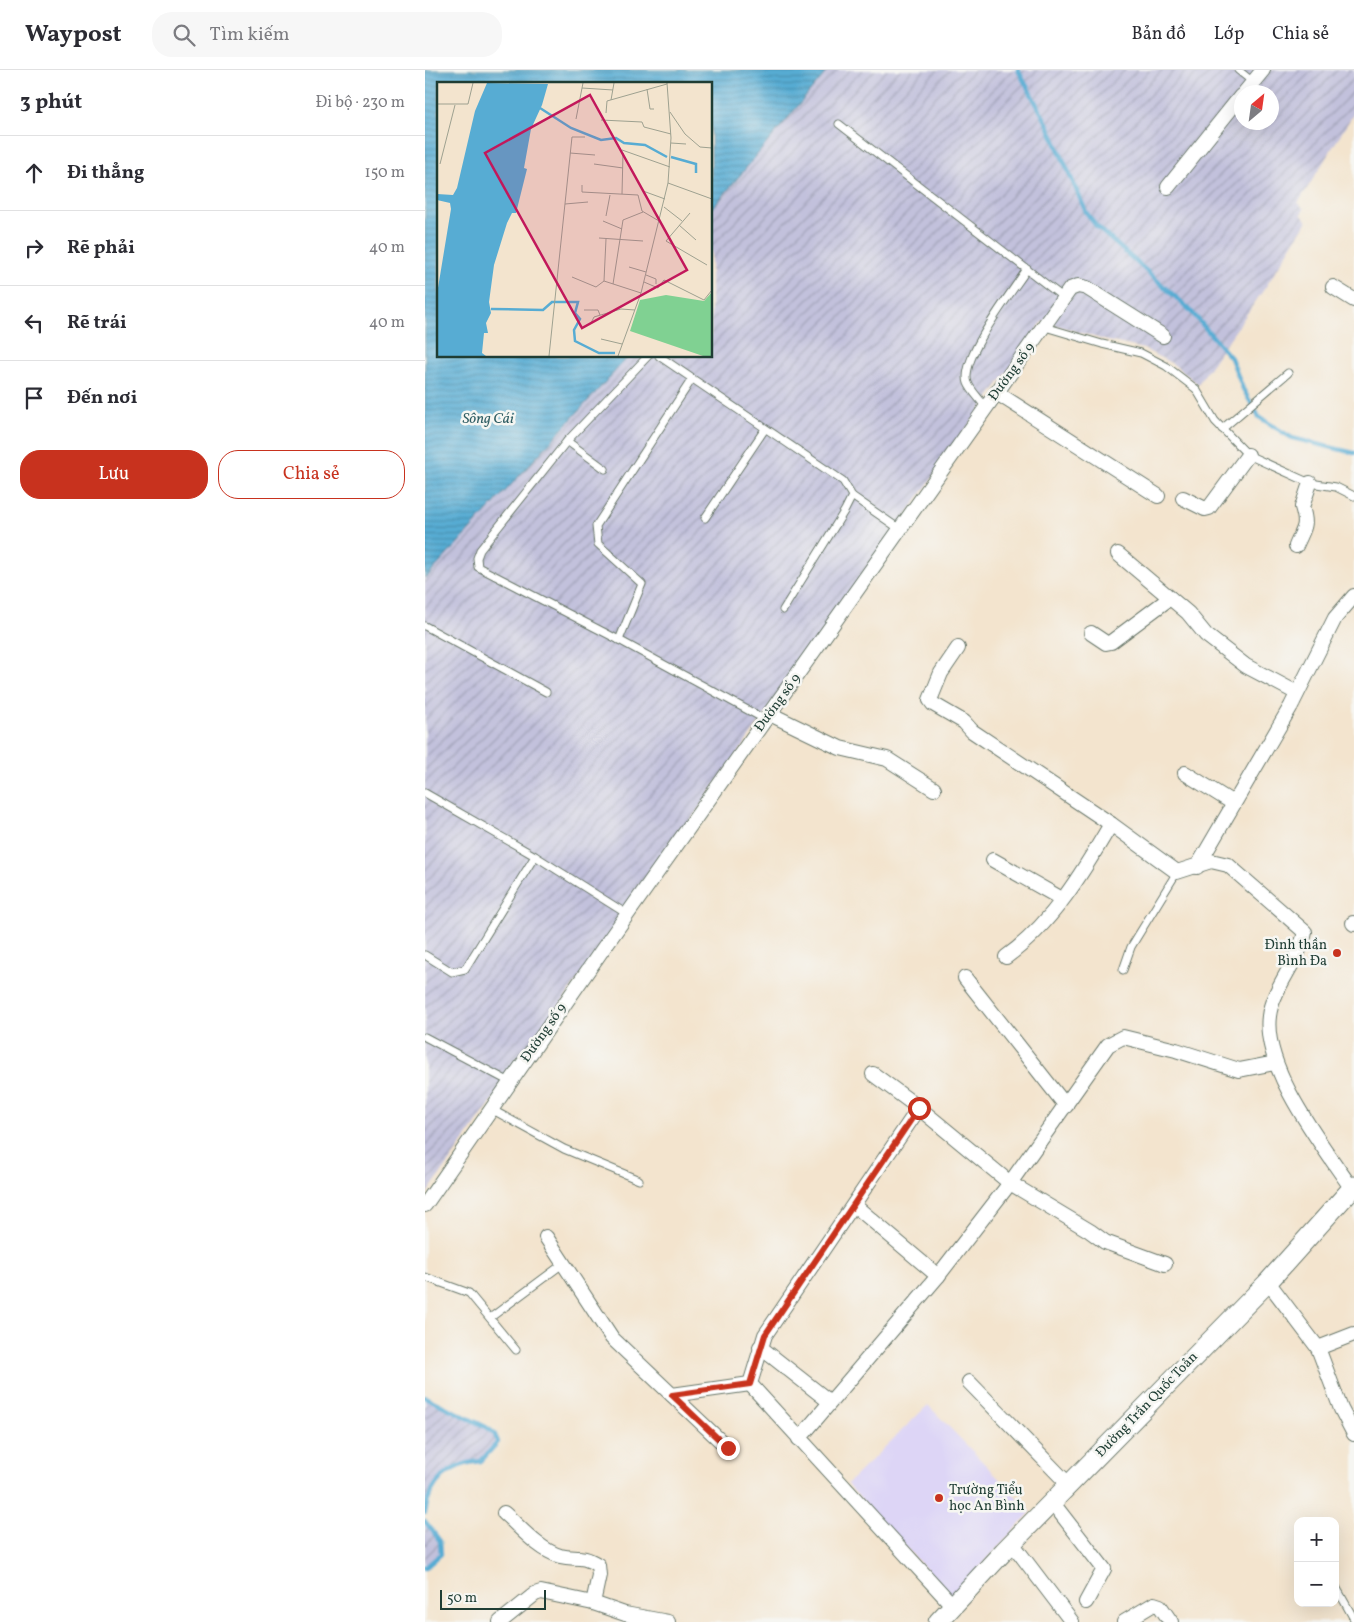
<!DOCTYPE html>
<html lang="vi">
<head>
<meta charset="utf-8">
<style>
	body { margin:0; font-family:Vollkorn,serif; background:#f7f7f7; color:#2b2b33 }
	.controls { position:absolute; right:15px; bottom:15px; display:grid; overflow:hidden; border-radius:10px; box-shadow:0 5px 20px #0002 }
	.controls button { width:45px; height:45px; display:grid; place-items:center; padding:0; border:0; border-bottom:1px solid #e1e1e2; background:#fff; color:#2b2b33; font:25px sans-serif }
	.compass { position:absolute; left:809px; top:15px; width:45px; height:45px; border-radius:50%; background:#fff; box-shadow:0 5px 20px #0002; rotate:29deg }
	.scale { position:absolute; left:15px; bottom:12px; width:106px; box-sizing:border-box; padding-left:5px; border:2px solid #1f3d34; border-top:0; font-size:14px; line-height:18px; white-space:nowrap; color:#1f3d34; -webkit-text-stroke:4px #f6f6f2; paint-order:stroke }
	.stop { position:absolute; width:15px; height:15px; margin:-11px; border:4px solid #c8321e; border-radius:50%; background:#fff }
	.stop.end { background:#c8321e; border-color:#fff; box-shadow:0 1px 5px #0008 }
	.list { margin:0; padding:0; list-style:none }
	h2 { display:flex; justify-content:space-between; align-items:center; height:65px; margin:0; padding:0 20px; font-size:21px }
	h2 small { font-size:16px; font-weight:400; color:#7c7c81 }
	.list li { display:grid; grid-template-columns:32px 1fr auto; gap:15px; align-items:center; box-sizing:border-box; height:75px; padding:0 20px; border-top:1px solid #e1e1e2 }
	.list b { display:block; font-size:19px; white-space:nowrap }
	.list em { font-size:16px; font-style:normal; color:#7c7c81 }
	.actions { display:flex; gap:10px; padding:15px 20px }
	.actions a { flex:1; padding:11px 0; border:1px solid #c8321e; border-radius:20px; text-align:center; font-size:18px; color:#c8321e }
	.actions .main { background:#c8321e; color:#fff }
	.icon { flex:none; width:28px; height:28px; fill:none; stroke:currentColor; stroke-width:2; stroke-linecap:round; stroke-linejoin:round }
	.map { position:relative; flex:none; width:929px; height:1552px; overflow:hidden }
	header { display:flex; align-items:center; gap:30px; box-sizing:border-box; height:70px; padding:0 25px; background:#fff; border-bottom:1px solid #e1e1e2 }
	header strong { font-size:24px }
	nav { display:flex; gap:28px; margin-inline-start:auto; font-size:18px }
	.search { width:350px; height:45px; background:#f7f7f7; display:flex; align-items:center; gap:12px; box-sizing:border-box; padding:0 18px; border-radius:20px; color:#7c7c81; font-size:19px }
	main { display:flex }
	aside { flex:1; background:#fff }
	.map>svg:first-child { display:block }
</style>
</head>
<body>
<header>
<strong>Waypost</strong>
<div class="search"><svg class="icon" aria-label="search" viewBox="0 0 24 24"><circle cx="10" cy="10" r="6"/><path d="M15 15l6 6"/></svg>Tìm kiếm</div>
<nav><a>Bản đồ</a><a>Lớp</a><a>Chia sẻ</a></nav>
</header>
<main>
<aside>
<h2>3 phút<small>Đi bộ · 230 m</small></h2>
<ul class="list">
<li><svg class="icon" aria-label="ahead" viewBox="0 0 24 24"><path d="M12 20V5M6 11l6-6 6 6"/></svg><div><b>Đi thẳng</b></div><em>150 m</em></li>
<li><svg class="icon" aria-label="right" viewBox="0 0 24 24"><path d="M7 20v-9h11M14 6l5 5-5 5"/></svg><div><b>Rẽ phải</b></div><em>40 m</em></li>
<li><svg class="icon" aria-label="left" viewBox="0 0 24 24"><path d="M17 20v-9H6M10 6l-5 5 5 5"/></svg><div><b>Rẽ trái</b></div><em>40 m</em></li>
<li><svg class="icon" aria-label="arrive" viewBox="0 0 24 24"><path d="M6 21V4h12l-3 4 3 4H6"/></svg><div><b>Đến nơi</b></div></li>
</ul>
<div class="actions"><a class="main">Lưu</a><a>Chia sẻ</a></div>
</aside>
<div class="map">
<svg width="929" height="1552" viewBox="0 0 929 1552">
	<defs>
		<pattern id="industrial-furrows" width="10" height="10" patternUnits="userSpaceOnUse" patternTransform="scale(1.25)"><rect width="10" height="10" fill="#c2c1dc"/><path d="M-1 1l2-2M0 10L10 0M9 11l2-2" fill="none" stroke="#9d9eb3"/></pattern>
		<pattern id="water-rules" width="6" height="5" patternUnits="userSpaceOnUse" patternTransform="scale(1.25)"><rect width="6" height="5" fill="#57acd3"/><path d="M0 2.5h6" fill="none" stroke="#478dac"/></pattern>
	</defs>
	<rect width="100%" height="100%" fill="#f6f6f2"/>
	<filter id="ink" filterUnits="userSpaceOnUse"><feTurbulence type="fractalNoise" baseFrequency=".02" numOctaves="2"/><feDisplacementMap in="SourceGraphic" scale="10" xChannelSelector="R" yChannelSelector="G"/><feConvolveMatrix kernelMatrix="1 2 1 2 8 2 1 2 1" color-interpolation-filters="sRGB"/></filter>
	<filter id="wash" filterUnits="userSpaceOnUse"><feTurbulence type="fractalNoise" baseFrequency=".0096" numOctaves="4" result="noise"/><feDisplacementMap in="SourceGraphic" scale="20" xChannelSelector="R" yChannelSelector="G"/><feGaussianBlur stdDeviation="1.12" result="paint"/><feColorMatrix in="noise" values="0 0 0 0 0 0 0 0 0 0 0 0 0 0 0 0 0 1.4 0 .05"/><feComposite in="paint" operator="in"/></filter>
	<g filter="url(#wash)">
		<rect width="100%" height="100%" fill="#f3e4ce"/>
		<polygon fill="#ddd5f6" points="503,1335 606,1442 527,1527 422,1414"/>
		<g fill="url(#industrial-furrows)" fill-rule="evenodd">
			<path d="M 403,0 L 929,0 L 929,43 L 873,133 L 879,139 L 876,144 L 882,151 L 842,215 L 773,314 L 748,294 L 719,279 L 679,270 L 618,251 L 0,1126 L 0,509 L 204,286 L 286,286 L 286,140 ZM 816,22 L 846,22 L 846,52 L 816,52 Z"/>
			<polygon points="0,1327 61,1357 69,1363 73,1372 56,1391 39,1392 24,1401 3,1427 0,1443"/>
			<polygon points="0,1451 15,1471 16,1484 0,1498"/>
		</g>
		<polygon fill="url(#water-rules)" stroke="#3b7484" points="0,0 403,0 286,140 286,14 14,14 14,286 204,286 0,509"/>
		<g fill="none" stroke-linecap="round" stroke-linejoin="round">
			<g stroke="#57acd3" stroke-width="4.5">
				<polyline points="593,0 623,55 661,142 671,156 764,239 806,288 818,319 834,347 867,368 929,383"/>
				<path d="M 0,1327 L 61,1357 L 69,1363 L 73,1372 L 56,1391 C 24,1394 5,1412 0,1443"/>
				<polyline points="0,1451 15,1471 16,1484 0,1498"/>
			</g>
		</g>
	</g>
	<g filter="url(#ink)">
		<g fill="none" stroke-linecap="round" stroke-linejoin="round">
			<defs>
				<g id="service">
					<polyline points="813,0 828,12"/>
					<polyline points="414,54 639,228"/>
					<polyline points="620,257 677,274 716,283 741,296 771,319 790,351 823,385 885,413 911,417 929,426"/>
					<polyline points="223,286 142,371 55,480 52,488 53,497 194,570 341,650"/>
					<polyline points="234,286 418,411 427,426 420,440 358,540"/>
					<path d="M 561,338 C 556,330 546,321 543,313 C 534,289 588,221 602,199"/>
					<polyline points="797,359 863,303"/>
					<polyline points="142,371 180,399"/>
					<polyline points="427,426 476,460"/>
					<polyline points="280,448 340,359"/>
					<polyline points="0,556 121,622"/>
					<polyline points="194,570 217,514 173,474 171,456 267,309"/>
					<polyline points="0,723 110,786 202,844"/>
					<polyline points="0,885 27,902 40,899 110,786"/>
					<polyline points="698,900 706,877 752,802"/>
					<polyline points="0,967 85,1012"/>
					<polyline points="66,1039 139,1079 214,1110"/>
					<polyline points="0,1207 44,1223 91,1280"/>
					<polyline points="65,1248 139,1193"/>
					<polyline points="910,1515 929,1549"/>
				</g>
				<g id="minor">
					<polyline points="820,22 838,0"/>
					<polyline points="743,117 816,26"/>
					<polyline points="908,217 929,230"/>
					<polyline points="572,323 733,426"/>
					<polyline points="758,428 780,439 784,438 823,385"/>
					<path d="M 871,476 C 879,457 883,457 877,437 L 885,413"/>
					<polyline points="693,484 763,543 781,565 821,596 872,623"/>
					<polyline points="666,563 681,573 686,572 745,528"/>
					<path d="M 533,578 L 516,603 L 505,630 L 508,634 L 539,652 L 547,661 L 686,754 L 752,802 L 786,791 L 803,795 L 880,862 C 875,889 847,919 844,946 C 837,999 898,1076 927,1119"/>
					<polyline points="345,644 415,678 462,689 509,719"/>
					<polyline points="760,703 808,733"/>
					<polyline points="568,790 637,829"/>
					<polyline points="772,797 866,636 910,548 929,526"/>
					<polyline points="928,853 929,854"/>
					<path d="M 581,887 C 627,854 658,802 686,754"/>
					<polyline points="540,908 641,1036"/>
					<polyline points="448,1004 494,1038 585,1113 665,1161 680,1172 740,1194"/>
					<polyline points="494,1038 340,1265 325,1314 529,1537"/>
					<polyline points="0,1135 175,883 645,219 653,216 662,218 738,266"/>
					<polyline points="429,1135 513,1206"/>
					<polyline points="121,1167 187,1268 247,1325 325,1314"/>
					<polyline points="843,1212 893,1278"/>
					<polyline points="929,1264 893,1278 916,1339 929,1364"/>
					<polyline points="335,1277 405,1332"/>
					<polyline points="544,1312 644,1415"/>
					<polyline points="247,1325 303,1378"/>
					<polyline points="374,1369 513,1206 585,1113 683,975 698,967 751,980 814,1000 850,993"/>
					<polyline points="627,1432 679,1499 661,1532"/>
					<path d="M 79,1443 C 95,1457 114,1480 135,1486 C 151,1490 156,1484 173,1495 L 174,1505 L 168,1533"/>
					<polyline points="587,1473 647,1552"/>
					<polyline points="75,1552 110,1524 116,1522 168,1533 200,1544 243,1552"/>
					<polyline points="699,1552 729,1534 735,1536 746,1552"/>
				</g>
				<polyline id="secondary" points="513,1552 579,1481 843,1212 929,1116"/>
			</defs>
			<use href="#service" stroke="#69776a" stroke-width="9"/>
			<use href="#minor" stroke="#69776a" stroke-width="16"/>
			<use href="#secondary" stroke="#69776a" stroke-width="21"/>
			<use href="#service" stroke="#fff" stroke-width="7"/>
			<use href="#minor" stroke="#fff" stroke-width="14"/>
			<use href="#secondary" stroke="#fff" stroke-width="19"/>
		</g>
	</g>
	<g fill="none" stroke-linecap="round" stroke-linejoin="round" filter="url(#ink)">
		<polyline stroke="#c8321e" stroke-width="6" points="303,1378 247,1325 325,1314 340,1265 494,1038"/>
	</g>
	<g fill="#c8321e" stroke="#f6f6f2" stroke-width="2">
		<circle cx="912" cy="883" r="5"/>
		<circle cx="514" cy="1428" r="5"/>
	</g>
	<g text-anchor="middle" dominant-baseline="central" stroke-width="5" stroke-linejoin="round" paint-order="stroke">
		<g font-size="14" fill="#1f3d34" stroke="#f6f6f2">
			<text transform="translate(587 302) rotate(-54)">Đường số 9</text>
			<text transform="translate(353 633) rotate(-54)">Đường số 9</text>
			<text transform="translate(119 963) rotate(-55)">Đường số 9</text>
			<text transform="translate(722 1335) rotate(-46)">Đường Trần Quốc Toản</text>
		</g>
		<g font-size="14" fill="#1f3d34" stroke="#f6f6f2" text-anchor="end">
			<text x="902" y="875">Đình thần<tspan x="902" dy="16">Bình Đa</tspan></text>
			<text x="524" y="1420" text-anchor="start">Trường Tiểu<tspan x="524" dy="16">học An Bình</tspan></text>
		</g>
		<g font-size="15" font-style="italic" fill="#305e64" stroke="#f6f6f2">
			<text x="63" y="349">Sông Cái</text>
		</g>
	</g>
	<g transform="translate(12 12)">
		<rect width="275" height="275" fill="#f3e4ce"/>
		<path d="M 275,210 L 275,274 L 266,274 L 193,249 L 203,218 L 229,213 L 267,219 Z" fill="#80d192"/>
		<path d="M 50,1 L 111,2 L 105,23 L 94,47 L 87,86 L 90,87 L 79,131 L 75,131 L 70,141 L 57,183 L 52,220 L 54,231 L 49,241 L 51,251 L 47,251 L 45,271 L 49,274 L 0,274 L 0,212 L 14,127 L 13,121 L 0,118 L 0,112 L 16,113 L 20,106 L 38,29 Z" fill="#57acd3"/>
		<path fill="none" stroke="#57acd3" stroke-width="2.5" d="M 103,26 L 134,46 L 164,58 L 179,56 L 187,61 L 208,63 L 230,75M 234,75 L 259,82 L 259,91M 54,227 L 106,228 L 115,220 L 141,220 L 138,231 L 143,237 L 137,248 L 138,259 L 162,271 L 178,271"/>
		<path fill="none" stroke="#9ea190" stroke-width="1" d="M 145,6 L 176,8M 210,7 L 213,27 L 217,27M 174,18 L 177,1M 0,22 L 31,22 L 36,1M 233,30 L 248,52 L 263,65 L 275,66M 169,31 L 170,19 L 230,2M 139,37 L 146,1M 164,38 L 205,40 L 207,45 L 234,52M 234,61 L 249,62M 185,68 L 233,85M 133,71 L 158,73M 3,82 L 18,23M 157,82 L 186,86M 231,101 L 275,117M 145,103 L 145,110 L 201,113 L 205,129 L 222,139M 206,109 L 228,117M 185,112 L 186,71M 128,122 L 151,120M 227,125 L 245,139M 253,131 L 229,159 L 270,183M 169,134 L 173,113M 166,139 L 185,147M 242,143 L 259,158M 162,156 L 206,159M 169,157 L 167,199 L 204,211M 192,185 L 209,190M 209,193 L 219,197 L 219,202M 135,195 L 159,205 L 167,199M 207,200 L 221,206 L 227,198 L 267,218 L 275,208M 176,202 L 186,138 L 206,130M 147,228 L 161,228 L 163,233M 154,241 L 157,235 L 184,227 L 198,228M 164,257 L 185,262M 112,274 L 135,55 L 148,55M 181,274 L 204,211 L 231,101 L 234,56 L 230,1"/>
		<path fill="#c2185b" fill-opacity="0.15" stroke="#c2185b" stroke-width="2.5" d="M 153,13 L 250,188 L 145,246 L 48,71 Z"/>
		<rect width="275" height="275" fill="none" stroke="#1f3d34" stroke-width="2.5"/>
	</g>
</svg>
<div class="controls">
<button>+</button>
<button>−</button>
</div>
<svg class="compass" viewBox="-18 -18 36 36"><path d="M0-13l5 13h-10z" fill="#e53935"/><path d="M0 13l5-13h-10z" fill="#7c7c81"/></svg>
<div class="scale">50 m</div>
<div class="stop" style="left:494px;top:1038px"></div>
<div class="stop end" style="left:303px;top:1378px"></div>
</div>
</main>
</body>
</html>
